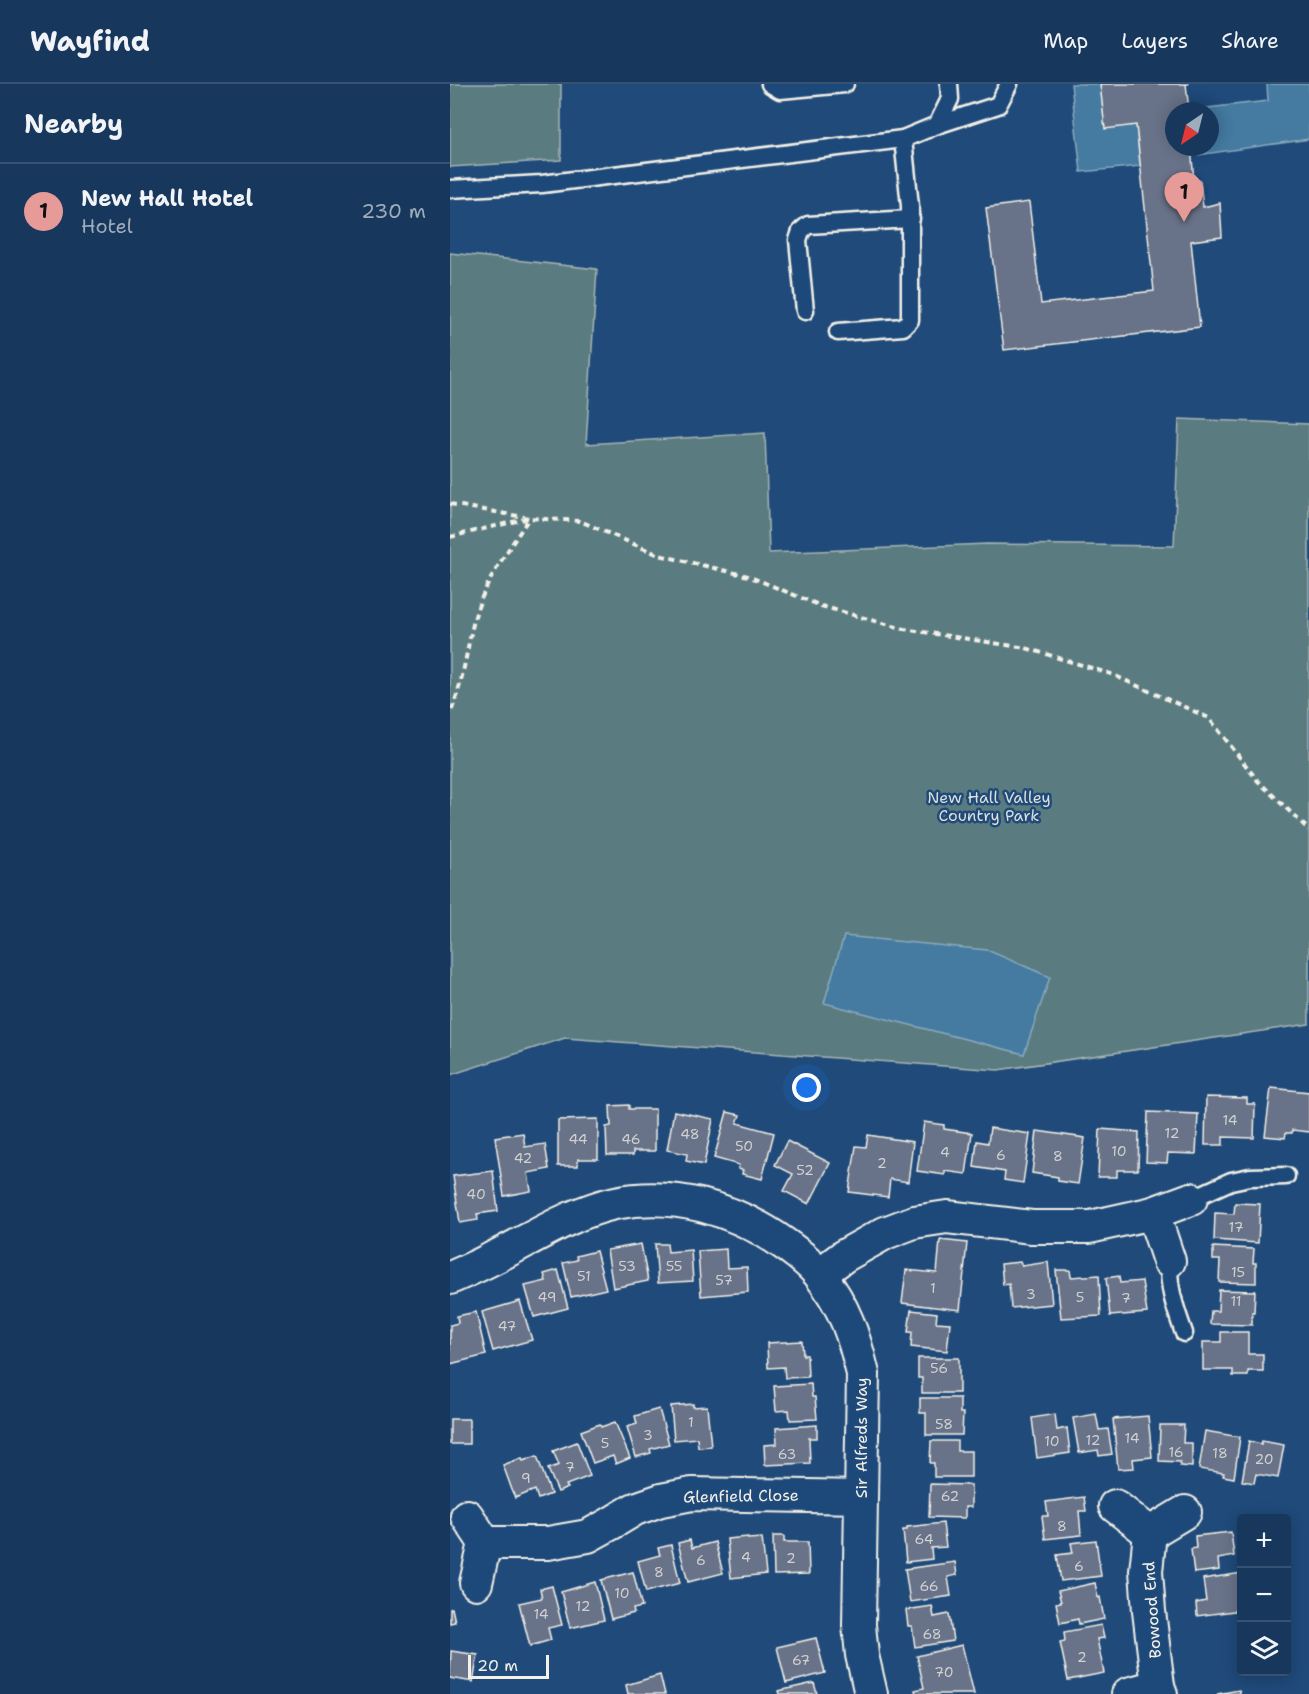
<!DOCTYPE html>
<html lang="en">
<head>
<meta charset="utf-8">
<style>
	body { margin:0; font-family:"Shantell Sans",sans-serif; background:#203f62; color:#f1f3f6 }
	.controls { position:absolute; right:18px; bottom:18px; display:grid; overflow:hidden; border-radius:6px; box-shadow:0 3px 15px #0003 }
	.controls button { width:54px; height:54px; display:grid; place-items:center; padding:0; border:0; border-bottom:2px solid #365272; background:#17385c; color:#f1f3f6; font:30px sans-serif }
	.compass { position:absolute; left:715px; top:18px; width:54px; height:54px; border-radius:50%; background:#17385c; box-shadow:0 3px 15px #0003; rotate:215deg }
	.scale { position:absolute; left:18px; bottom:15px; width:81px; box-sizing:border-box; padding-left:6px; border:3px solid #f4f1e8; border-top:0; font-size:16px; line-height:21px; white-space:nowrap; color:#f4f1e8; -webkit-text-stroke:4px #1f4a7a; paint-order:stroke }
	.you { position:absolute; left:357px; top:1004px; width:21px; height:21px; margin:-15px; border:4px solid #fff; border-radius:50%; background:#1a73e8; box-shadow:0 0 0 9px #1a73e833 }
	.badge { display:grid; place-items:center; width:39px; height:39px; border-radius:50%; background:#e69b98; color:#111; font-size:20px; font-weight:700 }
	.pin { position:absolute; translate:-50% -50px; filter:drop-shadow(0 2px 3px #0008) }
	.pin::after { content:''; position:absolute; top:32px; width:21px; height:18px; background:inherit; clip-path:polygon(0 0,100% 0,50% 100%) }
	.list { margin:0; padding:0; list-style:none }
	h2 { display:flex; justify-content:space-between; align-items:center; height:78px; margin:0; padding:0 24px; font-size:26px }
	h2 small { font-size:20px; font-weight:400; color:#9eacbb }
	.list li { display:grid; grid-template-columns:39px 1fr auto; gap:18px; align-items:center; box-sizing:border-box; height:96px; padding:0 24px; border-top:2px solid #365272 }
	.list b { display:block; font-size:22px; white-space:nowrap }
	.list p { margin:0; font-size:20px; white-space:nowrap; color:#9eacbb }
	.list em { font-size:20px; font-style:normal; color:#9eacbb }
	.icon { flex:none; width:33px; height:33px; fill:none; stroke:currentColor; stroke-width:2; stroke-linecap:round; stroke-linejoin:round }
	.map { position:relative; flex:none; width:859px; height:1610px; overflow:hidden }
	header { display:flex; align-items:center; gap:36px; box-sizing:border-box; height:84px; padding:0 30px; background:#17385c; border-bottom:2px solid #365272 }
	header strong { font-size:28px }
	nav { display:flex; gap:33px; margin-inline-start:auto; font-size:21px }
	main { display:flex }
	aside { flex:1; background:#17385c }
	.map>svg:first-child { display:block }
</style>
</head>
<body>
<header>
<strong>Wayfind</strong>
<nav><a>Map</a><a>Layers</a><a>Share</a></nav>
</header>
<main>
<aside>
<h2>Nearby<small></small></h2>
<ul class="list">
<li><span class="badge">1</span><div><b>New Hall Hotel</b><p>Hotel</p></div><em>230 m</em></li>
</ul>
</aside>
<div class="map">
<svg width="859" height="1610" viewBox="0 0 859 1610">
	<rect width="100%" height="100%" fill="#1f4a7a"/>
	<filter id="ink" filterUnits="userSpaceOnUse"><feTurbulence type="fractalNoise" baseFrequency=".0167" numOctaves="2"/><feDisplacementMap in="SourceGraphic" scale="12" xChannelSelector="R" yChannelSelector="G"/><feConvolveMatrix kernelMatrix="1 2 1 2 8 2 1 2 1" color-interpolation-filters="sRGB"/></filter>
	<g filter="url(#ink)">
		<g fill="#5a7b80" stroke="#a7b6b4" stroke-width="1.5">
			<polygon points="0,0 111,0 111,76 0,83"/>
			<polygon points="0,169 147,185 136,360 315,349 319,469 537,460 724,462 729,335 859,340 859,940 548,986 115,954 0,991"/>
		</g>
		<g fill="#447aa1" stroke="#8aaabd" stroke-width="1.5">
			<polygon points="621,0 650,0 655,44 686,41 690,82 631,88"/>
			<polygon points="817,0 859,0 859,55 741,72 741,63 760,63 760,27 739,26 818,17"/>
			<polygon points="394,852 537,866 600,893 574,970 374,919"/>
		</g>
		<g fill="#687288" stroke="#f4f1e8" stroke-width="1.5">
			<polygon points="650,0 739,0 736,0 739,27 724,27 724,63 741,63 744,97 750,96 753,123 770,119 772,153 741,157 750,243 554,266 536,124 579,118 591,220 704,207 686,41 655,45"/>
			<polygon points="821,1004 859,1008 859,1048 842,1046 842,1049 836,1049 835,1054 815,1052"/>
			<polygon points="756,1013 797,1014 797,1020 805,1020 804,1054 773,1053 773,1061 755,1061"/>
			<polygon points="179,1021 179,1025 205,1025 205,1067 183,1067 183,1071 157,1071 156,1043 161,1042 160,1022"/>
			<polygon points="224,1027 263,1035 254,1081 236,1077 237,1070 217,1066"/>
			<polygon points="277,1028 290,1031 287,1039 324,1049 312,1095 292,1090 293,1086 288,1085 289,1081 264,1074"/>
			<polygon points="698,1028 748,1030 746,1070 718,1069 717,1079 696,1078"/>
			<polygon points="148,1035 148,1075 128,1075 128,1082 108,1082 108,1036"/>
			<polygon points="474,1038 494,1041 494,1045 522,1049 516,1090 495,1087 495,1091 467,1087"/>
			<polygon points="540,1044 580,1050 573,1099 554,1096 555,1088 524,1083 527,1057 538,1059"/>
			<polygon points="650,1045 689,1048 688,1086 667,1086 667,1093 648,1093"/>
			<polygon points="587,1047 635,1054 628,1100 608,1097 608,1093 582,1089"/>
			<polygon points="73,1049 75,1063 95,1060 99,1085 78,1089 81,1107 54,1112 45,1053"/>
			<polygon points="418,1051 463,1058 458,1098 440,1095 438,1113 399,1108 406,1062 416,1063"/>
			<polygon points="337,1057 380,1079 359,1120 334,1107 343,1090 325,1081"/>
			<polygon points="43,1087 48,1127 27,1130 28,1136 10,1139 3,1092"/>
			<polygon points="785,1119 810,1120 808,1159 764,1156 765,1129 784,1130"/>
			<polygon points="490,1156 517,1159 510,1226 452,1219 456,1186 487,1189"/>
			<polygon points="191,1160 198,1197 163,1204 157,1166"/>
			<polygon points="205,1160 217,1160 218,1168 241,1166 243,1197 208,1199"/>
			<polygon points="763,1163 804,1165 803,1179 806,1179 806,1199 769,1198 770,1176 763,1176"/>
			<polygon points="276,1165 277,1184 297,1183 298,1208 251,1212 248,1167"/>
			<polygon points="146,1167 156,1205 121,1213 113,1179 127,1176 126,1172"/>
			<polygon points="570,1178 572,1182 598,1178 602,1220 561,1224 559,1200 553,1201 551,1180"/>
			<polygon points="108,1186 118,1224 84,1233 75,1202 96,1197 94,1190"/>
			<polygon points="606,1186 620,1186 621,1193 649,1191 651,1232 611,1234"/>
			<polygon points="669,1192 670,1199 692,1197 697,1229 660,1232 656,1194"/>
			<polygon points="769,1206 805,1207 804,1228 802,1228 802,1241 760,1240 761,1227 768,1227"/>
			<polygon points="70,1217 82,1256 43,1267 32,1228"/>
			<polygon points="461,1226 487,1229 486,1238 500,1239 497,1267 461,1263 462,1248 458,1248"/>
			<polygon points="26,1228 36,1271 0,1280 0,1241 8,1239 7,1232"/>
			<polygon points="771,1248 798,1248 798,1270 813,1270 813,1287 798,1287 798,1292 783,1292 783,1286 753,1286 753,1258 771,1258"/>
			<polygon points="352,1257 353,1271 357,1271 358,1293 335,1294 334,1283 318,1284 317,1259"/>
			<polygon points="468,1274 509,1274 509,1309 472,1309 472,1294 468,1294"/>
			<polygon points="361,1300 362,1313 365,1313 367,1335 340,1336 339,1326 326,1327 324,1302"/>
			<polygon points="470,1314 510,1314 510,1329 513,1329 512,1351 476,1351 476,1329 470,1329"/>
			<polygon points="243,1320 243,1323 257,1322 261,1362 248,1363 247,1354 224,1356 221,1322"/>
			<polygon points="209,1325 219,1360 200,1365 201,1369 186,1373 177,1343 187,1340 185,1332"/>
			<polygon points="605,1330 607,1346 617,1344 620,1369 587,1374 582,1334"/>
			<polygon points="646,1330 649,1346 658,1345 662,1370 649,1372 648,1366 629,1369 623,1334"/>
			<polygon points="698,1332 702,1373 683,1375 684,1384 668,1385 663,1335"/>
			<rect x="0" y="1335" width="19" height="25"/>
			<polygon points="165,1338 180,1374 166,1380 163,1372 143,1379 131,1347 150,1340 151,1343"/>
			<polygon points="367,1341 367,1354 359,1354 360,1379 315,1381 314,1361 327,1360 326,1344"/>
			<polygon points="710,1341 734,1341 733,1359 742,1359 742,1383 730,1382 730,1378 709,1377"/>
			<polygon points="755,1347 790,1353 784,1394 773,1392 774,1389 749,1385"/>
			<polygon points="481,1357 507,1357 507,1367 521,1367 521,1393 484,1393 484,1379 480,1379"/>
			<polygon points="799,1357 811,1360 812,1357 834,1361 828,1394 806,1390 804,1399 792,1397"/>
			<polygon points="127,1358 140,1392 116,1401 118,1404 108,1408 98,1385 109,1381 103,1367"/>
			<polygon points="87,1372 101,1410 88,1415 85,1406 65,1414 53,1381 72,1374 73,1377"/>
			<polygon points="480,1400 521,1401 521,1423 515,1423 515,1434 479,1433"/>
			<polygon points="634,1413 636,1427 629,1427 631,1451 595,1455 592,1432 598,1432 596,1418"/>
			<polygon points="493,1439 496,1463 481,1464 482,1475 456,1478 453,1446 457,1446 457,1443"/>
			<polygon points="781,1448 784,1472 768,1475 769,1486 744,1489 741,1465 746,1464 745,1452"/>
			<polygon points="323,1452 334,1452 334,1458 358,1458 359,1490 324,1491"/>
			<polygon points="298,1453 298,1455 312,1454 316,1490 281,1494 277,1455"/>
			<polygon points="240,1456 242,1464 265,1458 273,1489 238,1498 228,1459"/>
			<polygon points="646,1456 651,1492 611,1497 607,1471 623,1469 621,1459"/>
			<polygon points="221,1461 230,1499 196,1508 188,1477 210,1471 208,1464"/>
			<polygon points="505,1478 507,1491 498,1493 501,1512 460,1518 455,1485"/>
			<polygon points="183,1488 192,1523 183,1525 184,1529 161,1535 151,1496"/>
			<polygon points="792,1489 792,1508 788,1509 791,1526 747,1532 746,1519 756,1517 753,1495"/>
			<polygon points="145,1498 154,1536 120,1544 111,1508"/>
			<polygon points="645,1499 648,1514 650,1513 654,1535 629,1540 628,1535 610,1539 606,1519 611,1518 608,1507"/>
			<polygon points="102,1502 112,1541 98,1544 101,1556 80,1562 69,1519 92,1514 90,1505"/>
			<polygon points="482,1522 484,1533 499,1530 503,1557 465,1563 462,1542 458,1542 456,1526"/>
			<polygon points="2,1524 5,1538 0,1539 0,1525"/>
			<polygon points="651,1541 654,1554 647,1555 654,1589 618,1596 610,1558 615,1557 614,1548"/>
			<polygon points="366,1554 375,1589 336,1599 327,1563"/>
			<polygon points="512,1561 524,1610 466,1610 465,1606 474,1604 467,1572"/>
			<polygon points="1,1567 28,1571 23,1598 0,1594"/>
			<polygon points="210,1591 215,1610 178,1610 176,1601"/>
			<polygon points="364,1599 367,1610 329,1610 328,1607"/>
			<polygon points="789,1606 790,1610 767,1610"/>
		</g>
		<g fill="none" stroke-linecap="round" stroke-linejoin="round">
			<defs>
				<g id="lane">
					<polyline points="320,0 330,6 395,0"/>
					<polyline points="487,41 548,21 559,0"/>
					<polyline points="0,105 92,100 453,55 487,41 500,15 499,0"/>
					<polyline points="355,227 348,156 351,147 358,141 461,135"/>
					<polyline points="388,248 453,243 460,236 460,122 453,55"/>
					<polyline points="741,1115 781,1097 800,1093 836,1092"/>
					<path d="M 719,1177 C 718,1203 725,1224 734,1249"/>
				</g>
				<g id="street">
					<polyline points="703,1129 719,1177"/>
					<polyline points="370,1190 394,1172 435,1149 464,1138 497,1133 582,1143 640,1143 703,1129 741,1115"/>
					<path d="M 0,1194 C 14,1188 28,1182 41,1175 C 82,1155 120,1129 165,1119 C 224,1107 285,1125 333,1159 C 346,1168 361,1179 370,1191 C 395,1223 404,1252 413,1290 L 409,1541 L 412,1571 L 421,1610"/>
					<polyline points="665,1422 700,1449"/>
					<polyline points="17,1432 35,1459 26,1499"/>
					<polyline points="35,1459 98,1459 138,1452 160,1440 185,1425 211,1416 242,1410 411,1413"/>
					<polyline points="678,1610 708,1602"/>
					<polyline points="711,1610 708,1602 699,1527 696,1487 700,1449 735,1428"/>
				</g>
			</defs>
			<use href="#lane" stroke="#f4f1e8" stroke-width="21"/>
			<use href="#street" stroke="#f4f1e8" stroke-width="36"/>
			<g stroke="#f4f1e8" stroke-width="4" stroke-dasharray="6 4.5" stroke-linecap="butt">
				<path d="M 0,420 L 79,434 C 58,467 34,498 24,536 C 16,568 13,600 0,630"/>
				<polyline points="0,453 79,434 130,437 209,471 298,492 371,522 454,545 576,564 661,590 759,634 808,697 859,746"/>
			</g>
			<use href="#lane" stroke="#1f4a7a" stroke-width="16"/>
			<use href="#street" stroke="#1f4a7a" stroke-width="32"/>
		</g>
	</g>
	<g text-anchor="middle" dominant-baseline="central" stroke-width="5" stroke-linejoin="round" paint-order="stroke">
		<g font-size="14" fill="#d1d1d0">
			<text x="780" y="1036">14</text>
			<text x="722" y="1049">12</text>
			<text x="240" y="1050">48</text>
			<text x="128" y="1055">44</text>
			<text x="181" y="1055">46</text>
			<text x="294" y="1062">50</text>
			<text x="669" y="1067">10</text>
			<text x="495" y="1068">4</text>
			<text x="551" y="1071">6</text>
			<text x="608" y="1072">8</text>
			<text x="73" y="1074">42</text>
			<text x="432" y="1079">2</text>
			<text x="355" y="1086">52</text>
			<text x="26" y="1110">40</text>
			<text x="786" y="1143">17</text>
			<text x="177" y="1182">53</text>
			<text x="224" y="1182">55</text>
			<text x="788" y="1188">15</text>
			<text x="134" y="1192">51</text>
			<text x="274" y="1196">57</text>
			<text x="483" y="1204">1</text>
			<text x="581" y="1210">3</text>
			<text x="97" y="1213">49</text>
			<text x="630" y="1213">5</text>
			<text x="676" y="1214">7</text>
			<text x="786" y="1217">11</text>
			<text x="57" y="1242">47</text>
			<text x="489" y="1284">56</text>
			<text x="241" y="1338">1</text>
			<text x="494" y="1340">58</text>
			<text x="198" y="1351">3</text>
			<text x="682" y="1354">14</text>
			<text x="643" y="1356">12</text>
			<text x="602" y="1357">10</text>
			<text x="155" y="1359">5</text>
			<text x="726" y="1368">16</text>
			<text x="770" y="1369">18</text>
			<text x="337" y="1370">63</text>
			<text x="814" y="1375">20</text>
			<text x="120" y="1383">7</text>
			<text x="76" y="1394">9</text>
			<text x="500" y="1412">62</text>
			<text x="612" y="1442">8</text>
			<text x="474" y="1455">64</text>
			<text x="296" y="1473">4</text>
			<text x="341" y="1474">2</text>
			<text x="251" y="1476">6</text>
			<text x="629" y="1482">6</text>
			<text x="209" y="1488">8</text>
			<text x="479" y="1502">66</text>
			<text x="172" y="1509">10</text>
			<text x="133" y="1522">12</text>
			<text x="91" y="1530">14</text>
			<text x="482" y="1550">68</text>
			<text x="632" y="1573">2</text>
			<text x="351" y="1576">67</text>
			<text x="494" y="1588">70</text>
		</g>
		<g font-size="16" fill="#dddfd8" stroke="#1f4a7a">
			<text x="539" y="713">New Hall Valley<tspan x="539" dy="18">Country Park</tspan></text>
		</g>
		<g font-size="16" fill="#f4f1e8" stroke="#1f4a7a">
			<text transform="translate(411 1354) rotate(-90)">Sir Alfreds Way</text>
			<text transform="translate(291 1412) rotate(-1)">Glenfield Close</text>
			<text transform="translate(702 1526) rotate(-94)">Bowood End</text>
		</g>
	</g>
</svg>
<div class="controls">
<button>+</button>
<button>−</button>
<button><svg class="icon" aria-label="layers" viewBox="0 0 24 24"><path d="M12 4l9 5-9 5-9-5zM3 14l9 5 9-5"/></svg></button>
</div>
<svg class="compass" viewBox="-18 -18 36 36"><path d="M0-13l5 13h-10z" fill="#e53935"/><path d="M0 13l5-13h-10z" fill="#9eacbb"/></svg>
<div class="scale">20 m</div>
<div class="you"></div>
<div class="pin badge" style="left:734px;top:138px">1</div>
</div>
</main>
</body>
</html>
